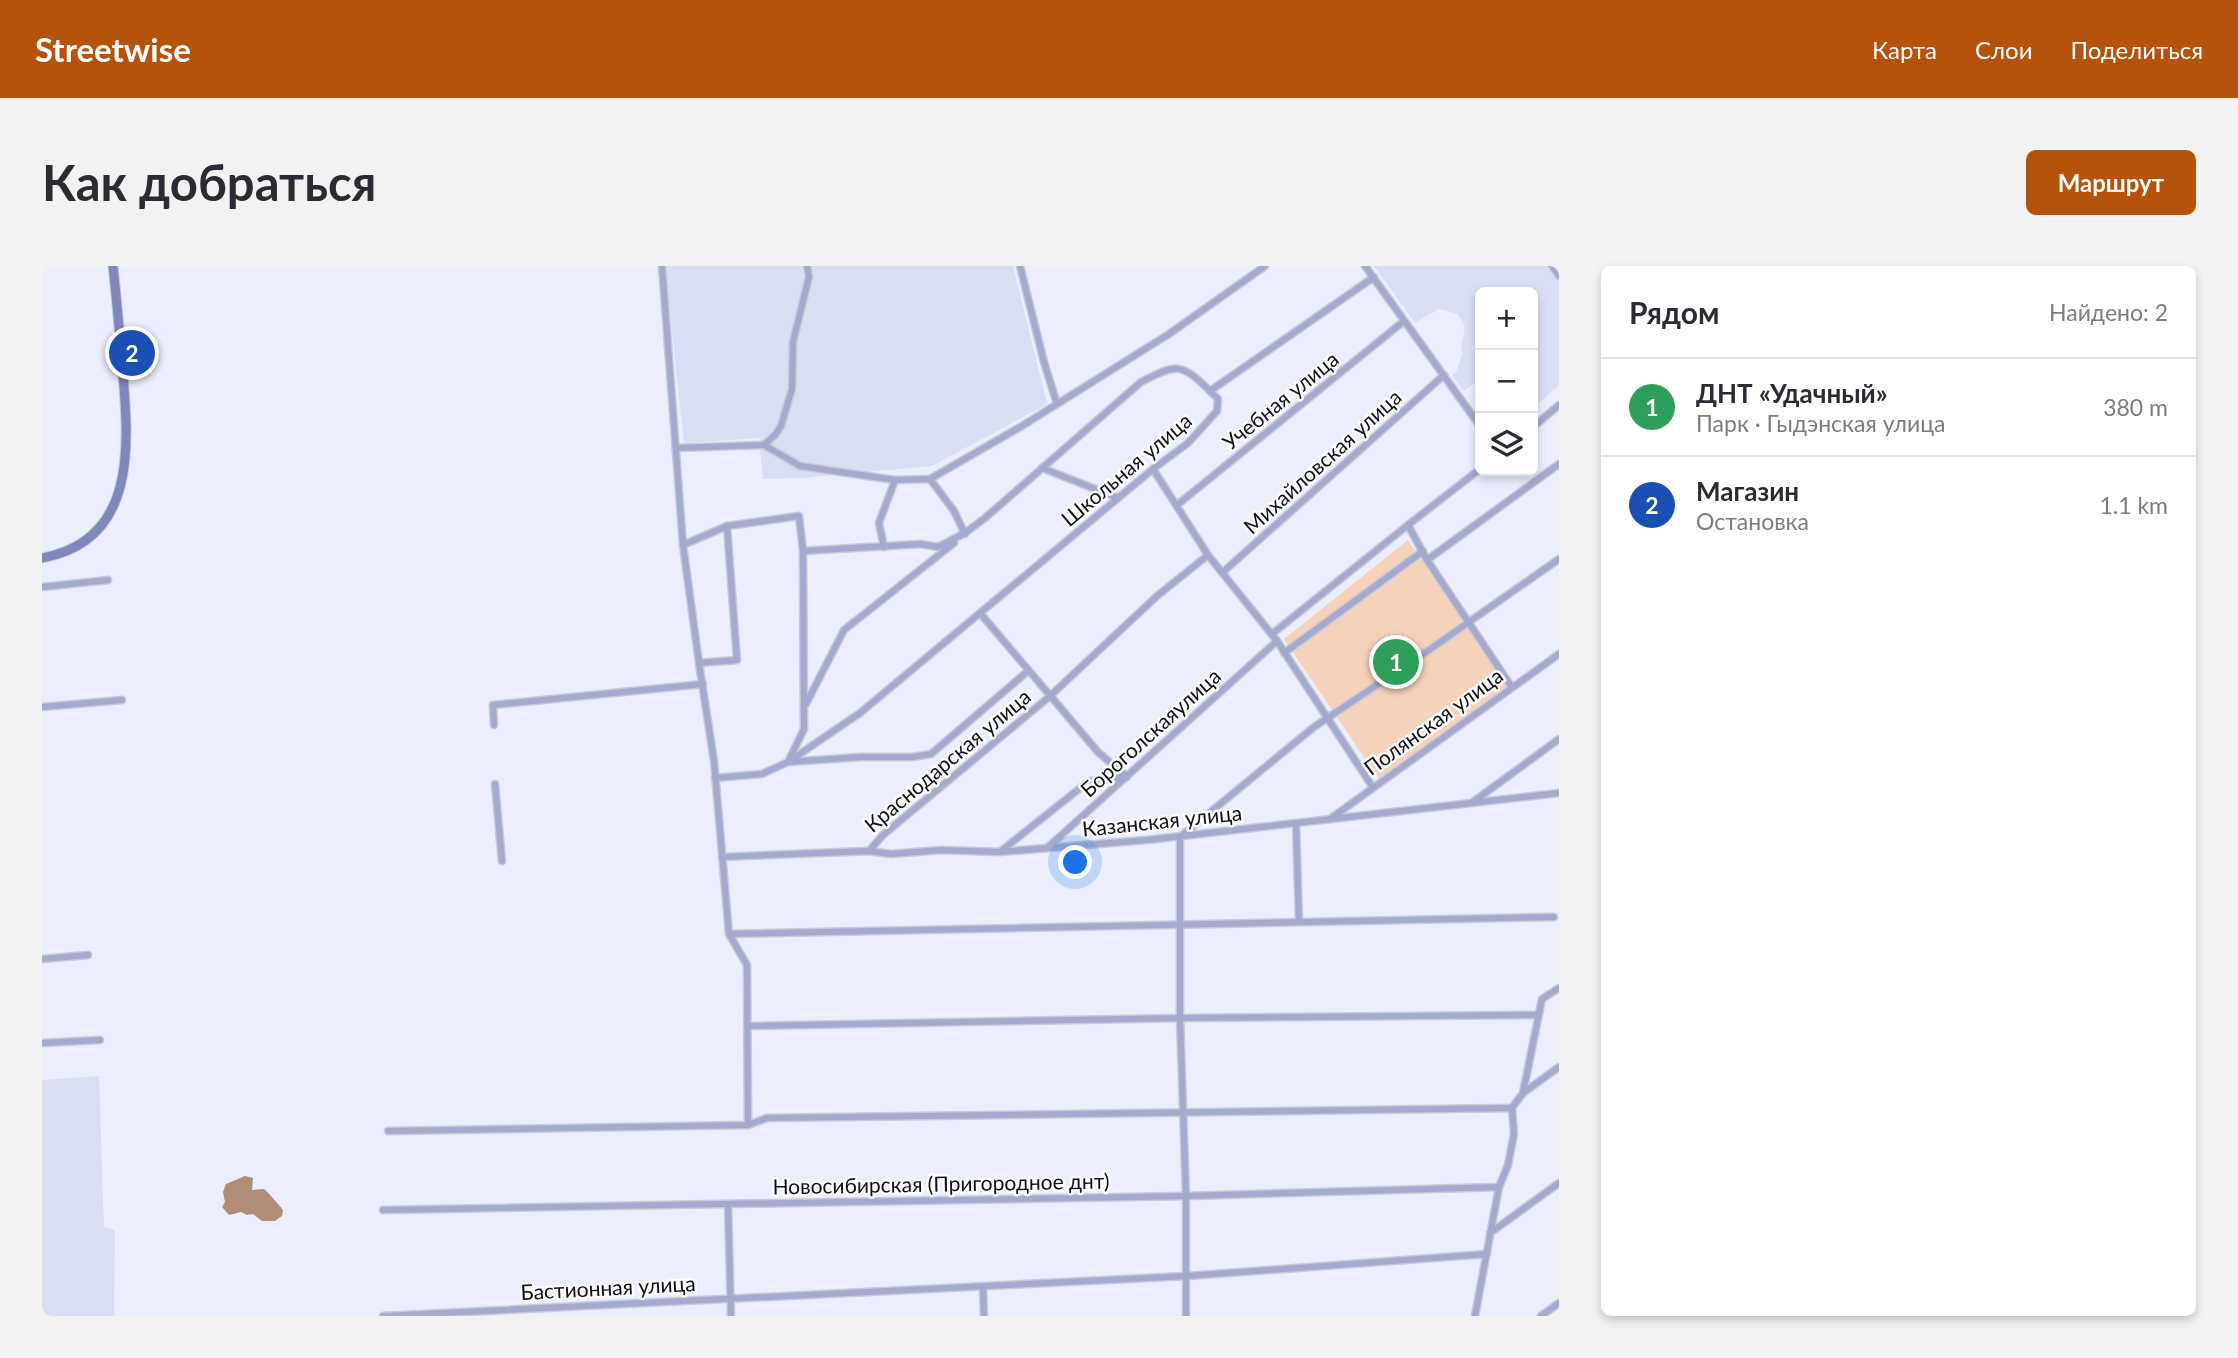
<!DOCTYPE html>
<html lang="ru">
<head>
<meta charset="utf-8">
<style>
	body { margin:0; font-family:Lato,sans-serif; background:#f2f2f3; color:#2b2b33 }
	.controls { position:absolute; right:21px; top:21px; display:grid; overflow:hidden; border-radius:10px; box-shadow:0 4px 10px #0003 }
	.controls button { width:63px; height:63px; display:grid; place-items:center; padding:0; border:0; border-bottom:2px solid #e1e1e2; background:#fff; color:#2b2b33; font:35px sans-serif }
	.you { position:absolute; left:1034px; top:597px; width:24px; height:24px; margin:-18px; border:5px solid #fff; border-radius:50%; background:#1a73e8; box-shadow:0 0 0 10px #1a73e833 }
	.badge { display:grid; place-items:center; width:46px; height:46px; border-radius:50%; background:#b45309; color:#fff; font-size:23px; font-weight:700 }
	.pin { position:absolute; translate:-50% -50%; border:4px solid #fff; box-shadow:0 2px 7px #0006 }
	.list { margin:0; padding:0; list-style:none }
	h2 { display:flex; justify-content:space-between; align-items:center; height:91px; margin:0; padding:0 28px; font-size:30px }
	h2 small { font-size:23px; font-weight:400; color:#7c7c81 }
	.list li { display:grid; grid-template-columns:46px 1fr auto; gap:21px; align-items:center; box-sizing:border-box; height:98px; padding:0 28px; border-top:2px solid #e1e1e2 }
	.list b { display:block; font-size:26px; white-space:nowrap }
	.list p { margin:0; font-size:23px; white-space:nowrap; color:#7c7c81 }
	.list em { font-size:23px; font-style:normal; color:#7c7c81 }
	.icon { flex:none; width:38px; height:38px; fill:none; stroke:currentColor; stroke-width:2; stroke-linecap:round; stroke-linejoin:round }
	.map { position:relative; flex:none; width:1517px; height:1050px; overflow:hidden; border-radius:10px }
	header { display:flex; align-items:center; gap:42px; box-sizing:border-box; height:98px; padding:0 35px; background:#b45309; color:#fff }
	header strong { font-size:33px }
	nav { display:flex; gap:38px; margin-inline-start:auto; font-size:24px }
	.intro { display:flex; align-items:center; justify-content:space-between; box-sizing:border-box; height:168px; padding:0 42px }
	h1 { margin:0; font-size:49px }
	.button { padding:18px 32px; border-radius:10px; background:#b45309; color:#fff; font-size:24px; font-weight:700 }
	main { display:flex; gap:42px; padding:0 42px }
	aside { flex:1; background:#fff; border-radius:10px; box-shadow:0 4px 10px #0003 }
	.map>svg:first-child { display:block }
</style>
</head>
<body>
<header>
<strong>Streetwise</strong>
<nav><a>Карта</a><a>Слои</a><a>Поделиться</a></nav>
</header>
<div class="intro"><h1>Как добраться</h1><a class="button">Маршрут</a></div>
<main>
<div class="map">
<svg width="1517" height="1050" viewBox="0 0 1517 1050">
	<rect width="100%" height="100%" fill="#ebeefd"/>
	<g fill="#dadef3">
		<polygon points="623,0 971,0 1005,138 890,200 759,212 721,213 717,172 642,177"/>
		<polygon points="1332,0 1509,0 1517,13 1517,119 1491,142 1491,26 1438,26 1438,121 1433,117 1421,125 1410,109 1414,106 1421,87 1419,82 1423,61 1416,48 1396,43 1373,57"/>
		<polygon points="57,810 62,961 73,964 72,1050 0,1050 0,814"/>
	</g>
	<polygon fill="#f6d2bb" points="1366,274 1466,420 1337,513 1242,373"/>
	<path fill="#b18d75" d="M 203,910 L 211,912 L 210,924 L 222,923 C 226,926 238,940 241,944 L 240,950 L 233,955 L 220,955 L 211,948 L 205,949 L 199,946 L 187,949 L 180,941 L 183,936 L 181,926 L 184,918 Z"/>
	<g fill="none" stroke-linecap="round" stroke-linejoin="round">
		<defs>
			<g id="minor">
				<polyline points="620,0 641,279 657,397 695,394 685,260"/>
				<polyline points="978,0 1002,96 1015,138"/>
				<polyline points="1323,0 1438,160"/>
				<polyline points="1510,0 1517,10"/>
				<polyline points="1491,161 1517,139"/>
				<polyline points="722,179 758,200 853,214 888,213 980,160 1127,68 1223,0"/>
				<polyline points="634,182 722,179 733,169 739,160 750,123 751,76 767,11 765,0"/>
				<polyline points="1000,202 1076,232"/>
				<polyline points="1111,203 1166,289 1235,375 1330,520"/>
				<polyline points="1438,203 1366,259 1385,294 1469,420"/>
				<polyline points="888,213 912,245 923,268"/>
				<polyline points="1135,239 1362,55"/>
				<polyline points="641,279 685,260 757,250 761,285 762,463 747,494"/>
				<polyline points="842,281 837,257 853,214"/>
				<path d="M 761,285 L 879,278 L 896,281 L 923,267 L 943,252 L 1099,116 C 1134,98 1139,96 1168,125"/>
				<polyline points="1385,294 1517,198"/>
				<polyline points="1181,306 1402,109"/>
				<polyline points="0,321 66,314"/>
				<polyline points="938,347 1111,203 1146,177 1175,145 1176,133 1168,125 1332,11"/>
				<polyline points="1230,368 1366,259"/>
				<polyline points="1242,387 1381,285"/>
				<polyline points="657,397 672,495 687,668 705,699 706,859"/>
				<polyline points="764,438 802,364 912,277"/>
				<polyline points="0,441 80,434"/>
				<polyline points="452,459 451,439 661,418"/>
				<polyline points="746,496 818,447 938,347 1056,486 1085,511"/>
				<polyline points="673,512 720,508 746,496 819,491 870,491 889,488 986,405"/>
				<polyline points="453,518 460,595"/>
				<polyline points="1431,536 1517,473"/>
				<polyline points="1288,553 1517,388"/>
				<polyline points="1254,558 1257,655"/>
				<polyline points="1005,582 1235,375"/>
				<polyline points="827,585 841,569 1007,431 1115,330 1166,289"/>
				<polyline points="959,585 1047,515 1084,511"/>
				<polyline points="680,591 827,585 849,588 899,584 957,586 1105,574 1517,527"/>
				<polyline points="687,668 1512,651"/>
				<polyline points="0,693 46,689"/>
				<polyline points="705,760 1138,752 1495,749"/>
				<polyline points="0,777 58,774"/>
				<polyline points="1481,827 1517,801"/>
				<polyline points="346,865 706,859 725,852 1470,842"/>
				<polyline points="686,939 689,1050"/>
				<polyline points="341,944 1144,930 1457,921"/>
				<polyline points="1448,967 1517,917"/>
				<polyline points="941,1021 942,1050"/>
				<polyline points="341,1050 1145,1010 1445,988"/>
				<polyline points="1144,1050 1144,930 1138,752 1138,571 1272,461 1387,384 1517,293"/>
				<polyline points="1433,1050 1457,921 1466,899 1472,868 1470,842 1481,827 1500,733 1517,722"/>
				<polyline points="1499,1050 1517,1037"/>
			</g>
			<path id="secondary" d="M 0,292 C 94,275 87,182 81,108 C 78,72 75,36 71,0"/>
		</defs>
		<use href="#minor" stroke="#c8cad8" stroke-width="9"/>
		<use href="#secondary" stroke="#c8cad8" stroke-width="11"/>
		<use href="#minor" stroke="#a3aace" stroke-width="6"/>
		<use href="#secondary" stroke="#7e88bb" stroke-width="9"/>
	</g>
	<g text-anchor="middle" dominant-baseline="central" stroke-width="5" stroke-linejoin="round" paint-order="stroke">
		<g font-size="21" fill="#0e1016" stroke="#fcfcfc">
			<text transform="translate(1238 134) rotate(-39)">Учебная улица</text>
			<text transform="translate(1280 195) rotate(-42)">Михайловская улица</text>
			<text transform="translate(1084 203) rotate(-40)">Школьная улица</text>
			<text transform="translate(1391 455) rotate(-36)">Полянская улица</text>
			<text transform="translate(1108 466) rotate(-42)">Бороголскаяулица</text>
			<text transform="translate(905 494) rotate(-40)">Краснодарская улица</text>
			<text transform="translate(1120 554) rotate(-6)">Казанская улица</text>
			<text transform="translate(899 917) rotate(-1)">Новосибирская (Пригородное днт)</text>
			<text transform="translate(566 1021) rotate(-3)">Бастионная улица</text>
		</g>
	</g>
</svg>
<div class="controls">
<button>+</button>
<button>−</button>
<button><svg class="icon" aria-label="layers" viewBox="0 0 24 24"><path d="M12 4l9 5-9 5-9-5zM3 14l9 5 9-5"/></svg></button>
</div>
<div class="you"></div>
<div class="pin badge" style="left:1354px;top:396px;background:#2e9e5b">1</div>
<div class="pin badge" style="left:90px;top:87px;background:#1a4fb4">2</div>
</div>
<aside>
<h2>Рядом<small>Найдено: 2</small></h2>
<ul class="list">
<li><span class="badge" style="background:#2e9e5b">1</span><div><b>ДНТ «Удачный»</b><p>Парк · Гыдэнская улица</p></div><em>380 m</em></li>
<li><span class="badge" style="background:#1a4fb4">2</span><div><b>Магазин</b><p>Остановка</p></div><em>1.1 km</em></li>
</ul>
</aside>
</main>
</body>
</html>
